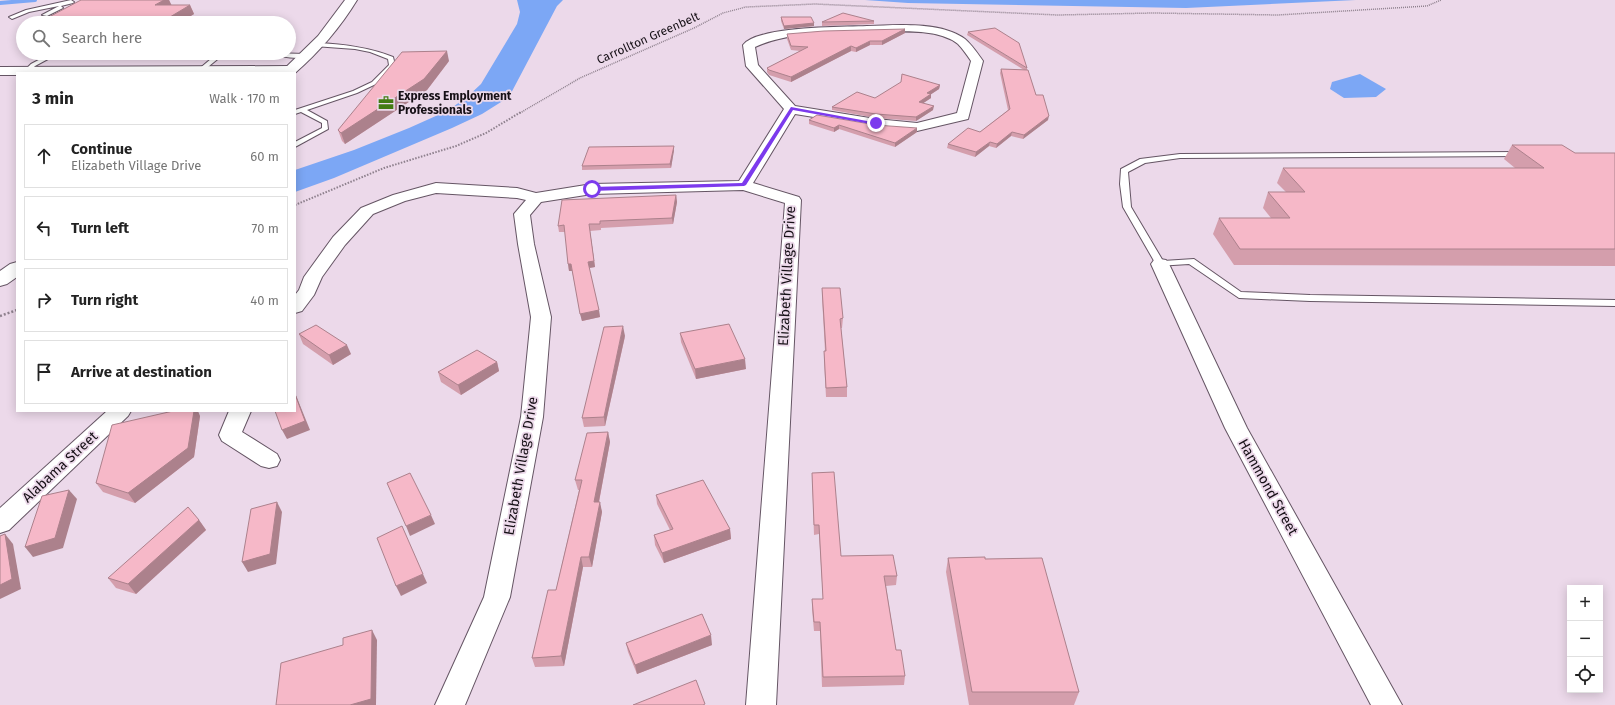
<!DOCTYPE html>
<html lang="en">
<head>
<meta charset="utf-8">
<style>
	body { margin:0; font-family:"Fira Sans",sans-serif; background:#f6f6f6; color:#222 }
	.controls { position:absolute; right:12px; bottom:12px; display:grid; overflow:hidden; border-radius:0px; box-shadow:0 2px 10px #0003 }
	.controls button { width:36px; height:36px; display:grid; place-items:center; padding:0; border:0; border-bottom:1px solid #e0e0e0; background:#fff; color:#222; font:20px sans-serif }
	.stop { position:absolute; width:12px; height:12px; margin:-9px; border:3px solid #7c3aed; border-radius:50%; background:#fff }
	.stop.end { background:#7c3aed; border-color:#fff; box-shadow:0 1px 4px #0008 }
	.list { margin:0; padding:0; list-style:none }
	h2 { display:flex; justify-content:space-between; align-items:center; height:52px; margin:0; padding:0 16px; font-size:17px }
	h2 small { font-size:13px; font-weight:400; color:#767676 }
	.list li { display:grid; grid-template-columns:26px 1fr auto; gap:12px; align-items:center; box-sizing:border-box; height:64px; margin:0 8px 8px; padding:0 8px; border:1px solid #e0e0e0; border-radius:0px }
	.list b { display:block; font-size:15px; white-space:nowrap }
	.list p { margin:0; font-size:13px; white-space:nowrap; color:#767676 }
	.list em { font-size:13px; font-style:normal; color:#767676 }
	.icon { flex:none; width:22px; height:22px; fill:none; stroke:currentColor; stroke-width:2; stroke-linecap:round; stroke-linejoin:round }
	.map { position:relative; flex:none; width:1615px; height:705px; overflow:hidden }
	.search { position:absolute; background:#fff; box-shadow:0 2px 10px #0003; left:16px; top:16px; width:280px; height:44px; display:flex; align-items:center; gap:10px; box-sizing:border-box; padding:0 14px; border-radius:22px; color:#767676; font-size:15px }
	.panel { position:absolute; background:#fff; box-shadow:0 2px 10px #0003; left:16px; top:72px; width:280px; height:340px; border-radius:0px }
	.map>svg:first-child { display:block }
</style>
</head>
<body>
<div class="map">
<svg width="1615" height="705" viewBox="0 0 1615 705">
	<rect width="100%" height="100%" fill="#ecd9ea"/>
	<g fill="#7ca7f5">
		<polygon points="517,0 563,0 557,6 509,97 482,114 452,128 334,178 295,192 295,170 354,150 409,128 447,111 467,97 481,84 517,24 520,12"/>
		<polygon points="865,0 1356,0 1186,8 908,3"/>
		<polygon points="1360,74 1386,89 1376,97 1344,98 1330,89 1332,82"/>
	</g>
	<polygon fill="#ecd9ea" points="17,257 17,285 0,298 0,264 7,259"/>
	<g fill="none" stroke-linecap="round" stroke-linejoin="round">
		<polyline stroke="#7ca7f5" stroke-width="4" points="0,3 35,0"/>
		<defs>
			<g id="lane">
				<polygon points="71,0 74,2 73,3 61,6 63,8 47,16 42,15 59,6 29,12 12,19 9,17 26,10"/>
				<path d="M 316,43 C 343,44 368,47 393,57 L 395,65 L 376,84 L 357,93 L 307,110 L 327,121 L 328,129 L 295,147 L 295,142 L 322,128 L 322,123 L 301,112 L 295,114 L 295,110 L 353,91 L 372,82 L 389,65 L 388,59 L 370,52 L 355,49 L 314,46 L 314,44 Z"/>
				<polygon points="52,53 59,53 35,66 29,72 24,71 31,64"/>
				<polygon points="218,53 225,53 203,71 199,71 199,69"/>
				<path d="M 271,53 L 306,54 L 309,56 C 303,60 277,57 271,53 Z"/>
				<polygon points="1519,152 1522,152 1522,156 1180,158 1145,163 1128,172 1131,207 1163,261 1194,259 1241,292 1310,295 1615,300 1615,306 1310,301 1239,298 1189,264 1157,266 1123,207 1120,184 1121,169 1140,159 1180,154"/>
			</g>
			<g id="street">
				<path d="M 867,26 C 896,25 941,21 965,39 C 972,45 978,54 983,61 L 968,119 L 917,131 L 876,127 L 795,114 L 753,183 L 799,197 L 801,200 L 776,705 L 746,705 L 785,203 L 743,190 L 592,194 L 541,202 L 530,215 L 534,244 L 551,317 L 543,417 L 510,597 L 465,705 L 435,705 L 484,597 L 521,417 L 531,317 L 518,244 L 514,214 L 526,200 L 517,198 L 436,193 L 405,201 L 373,214 L 345,245 L 322,277 L 314,295 L 302,311 L 295,313 L 295,295 L 299,290 L 304,277 L 333,237 L 361,208 L 393,195 L 436,183 L 517,188 L 536,193 L 592,184 L 739,181 L 784,109 L 746,66 L 743,45 C 757,26 843,27 867,26 ZM 867,32 C 893,32 937,27 958,44 C 963,49 967,55 971,61 L 957,113 L 917,123 L 876,119 L 795,106 L 758,65 L 755,47 C 790,31 829,34 867,32 Z"/>
				<polygon points="291,66 295,67 297,70 295,73 17,73 17,75 0,75 0,67"/>
				<polygon points="1160,259 1166,260 1169,264 1247,428 1402,705 1371,705 1225,428 1151,264 1154,260"/>
				<polygon points="107,411 131,411 128,416 9,530 0,533 0,508"/>
				<polygon points="229,411 251,411 242,432 277,454 280,460 277,466 269,468 261,466 222,441 219,435"/>
			</g>
			<g id="secondary">
				<path d="M 345,0 L 357,0 C 340,28 319,52 295,73 L 280,73 L 318,36 Z"/>
				<polygon points="17,262 17,277 7,284 0,286 0,271 10,264"/>
			</g>
		</defs>
		<use href="#lane" stroke="#655564" stroke-width="2"/>
		<use href="#street" stroke="#655564" stroke-width="2"/>
		<use href="#secondary" stroke="#655564" stroke-width="2"/>
		<polyline stroke="#8e808d" stroke-width="1.5" stroke-dasharray="1 1" stroke-linecap="butt" points="520,113 580,78 694,28 723,13 746,7 815,4 1058,15 1153,13 1278,15 1427,6 1441,0"/>
		<polyline stroke="#8e808d" stroke-width="2" stroke-dasharray="1.5 1.5" stroke-linecap="butt" points="295,205 384,168 456,146 486,133 521,112"/>
		<polyline stroke="#8e808d" stroke-width="2.5" stroke-dasharray="2 2" stroke-linecap="butt" points="0,316 17,310"/>
		<use href="#lane" fill="#fff" fill-rule="evenodd"/>
		<use href="#street" fill="#fff" fill-rule="evenodd"/>
		<use href="#secondary" fill="#fff" fill-rule="evenodd"/>
	</g>
	<g fill="#d49eac">
		<polygon points="81,0 169,0 171,5 190,5 194,14 179,23 49,23 47,18"/>
		<polygon points="781,17 814,23 814,26 784,29 781,21"/>
		<polygon points="874,21 874,24 822,26 822,22"/>
		<polygon points="968,32 1027,68 1027,70 1036,95 1048,120 1023,139 1011,136 996,148 989,146 975,157 947,148 948,144 980,132 1008,110 1000,73 1001,69 1024,70 967,35"/>
		<polygon points="905,33 882,45 870,45 856,52 851,51 791,82 769,75 767,72 767,68 800,51 791,50 787,39 787,34"/>
		<polygon points="449,61 427,90 345,144 342,141 338,130"/>
		<polygon points="940,85 939,89 931,94 931,98 923,103 933,110 916,121 876,118 832,110 832,107"/>
		<polygon points="809,120 917,132 895,147 839,129 834,132 809,124"/>
		<polygon points="1512,145 1575,153 1615,153 1615,266 1234,265 1213,234 1219,218 1271,218 1263,208 1268,192 1286,192 1277,183 1283,168 1515,168 1504,159"/>
		<polygon points="674,150 671,168 582,170 582,166"/>
		<polygon points="676,195 677,202 673,224 601,228 601,230 590,231 595,267 589,268 600,317 582,321 572,271 569,271 565,232 559,232 558,226"/>
		<polygon points="822,288 843,318 842,328 841,328 847,387 847,397 826,397 824,360 824,351 825,351 822,297"/>
		<polygon points="680,333 746,369 696,379 681,342"/>
		<polygon points="299,334 351,354 333,365 303,344"/>
		<polygon points="625,336 605,426 584,427 582,418"/>
		<polygon points="497,362 499,371 461,395 441,382 438,372"/>
		<polygon points="200,416 194,457 135,503 103,492 96,483"/>
		<polygon points="608,432 610,442 599,502 602,512 592,567 583,567 564,666 535,667 532,658 556,590 579,490 578,490 575,480"/>
		<polygon points="812,473 841,556 897,576 896,585 886,586 896,650 905,676 904,685 822,687 820,631 814,631 812,609 812,599 823,599 819,534 814,535"/>
		<polygon points="656,495 730,529 731,539 664,563 655,545 654,535 670,530 657,504"/>
		<polygon points="199,520 206,530 136,594 116,588 108,578"/>
		<polygon points="948,558 985,559 1079,692 1074,705 969,705 946,572"/>
		<polygon points="626,643 712,645 637,674 628,652"/>
	</g>
	<g fill="#ac818c">
		<polygon points="164,0 169,0 172,6 155,5"/>
		<polygon points="190,5 194,14 179,23 160,23"/>
		<polygon points="814,23 814,26 784,29 784,26"/>
		<polygon points="905,29 905,33 882,45 882,41"/>
		<polygon points="870,41 870,45 856,52 856,48"/>
		<polygon points="851,46 851,51 791,82 791,77"/>
		<polygon points="447,51 449,61 427,90 345,144 341,133"/>
		<polygon points="940,85 939,89 927,97 927,93"/>
		<polygon points="931,94 931,98 919,106 919,102"/>
		<polygon points="934,106 933,110 916,121 916,117"/>
		<polygon points="1049,116 1048,120 1023,139 1024,135"/>
		<polygon points="839,125 839,129 834,132 834,128"/>
		<polygon points="917,128 917,132 895,147 895,143"/>
		<polygon points="1012,132 1011,136 996,148 997,144"/>
		<polygon points="990,142 989,146 975,157 976,152"/>
		<polygon points="674,146 674,150 671,168 670,164"/>
		<polygon points="676,195 677,202 673,224 672,218"/>
		<polygon points="590,231 595,267 589,268 588,262"/>
		<polygon points="568,264 571,264 572,271 569,271"/>
		<polygon points="599,310 600,317 582,321 580,314"/>
		<polygon points="623,326 625,336 605,426 604,417"/>
		<polygon points="347,345 351,354 333,365 329,355"/>
		<polygon points="745,359 746,369 696,379 695,369"/>
		<polygon points="497,362 499,371 461,395 458,385"/>
		<polygon points="295,393 310,430 287,439 282,430"/>
		<polygon points="194,411 198,411 200,416 194,457 135,503 128,493"/>
		<polygon points="608,432 610,442 597,512 594,502"/>
		<polygon points="69,490 77,499 63,548 33,557 25,547"/>
		<polygon points="277,502 282,512 276,564 248,572 242,562"/>
		<polygon points="600,502 602,512 592,567 589,557"/>
		<polygon points="431,515 435,524 410,536 406,526"/>
		<polygon points="199,520 206,530 136,594 128,584"/>
		<polygon points="730,529 731,539 664,563 662,553"/>
		<polygon points="5,534 13,544 21,589 0,599 0,585"/>
		<polygon points="581,557 583,567 564,666 561,656"/>
		<polygon points="423,574 427,583 401,596 396,586"/>
		<polygon points="372,630 377,640 376,705 350,705"/>
		<polygon points="711,635 712,645 637,674 635,665"/>
	</g>
	<g fill="#f6b8c8" stroke="#ac818c">
		<polygon points="81,0 164,0 155,5 190,5 160,23 111,23 121,18 47,18"/>
		<polygon points="843,13 874,21 822,22"/>
		<polygon points="781,17 811,17 814,23 784,26"/>
		<polygon points="995,28 1019,43 1027,68 968,32"/>
		<polygon points="905,29 882,41 870,41 856,48 851,46 791,77 769,70 767,68 808,47 791,46 787,34 824,31"/>
		<polygon points="447,51 424,79 341,133 338,130 402,52"/>
		<polygon points="1001,69 1028,70 1036,95 1043,95 1049,116 1024,135 1012,132 997,144 990,142 976,152 948,144 968,128 980,132 1010,109"/>
		<polygon points="902,74 940,85 927,93 931,94 919,102 934,106 916,117 876,114 832,107 857,92 875,98 901,82"/>
		<polygon points="817,115 876,125 917,128 895,143 839,125 834,128 809,120"/>
		<polygon points="1512,145 1562,145 1575,153 1615,153 1615,249 1240,249 1219,218 1290,218 1268,192 1305,192 1283,168 1544,168"/>
		<polygon points="674,146 670,164 582,166 589,147"/>
		<polygon points="676,195 672,218 600,221 600,224 589,224 594,261 588,262 599,310 580,314 571,264 568,264 564,225 558,226 562,200"/>
		<polygon points="822,288 840,288 843,318 840,319 847,387 826,388 824,351 826,351"/>
		<polygon points="729,324 745,359 695,369 680,333"/>
		<polygon points="316,325 347,345 329,355 299,334"/>
		<polygon points="623,326 604,417 582,418 604,327"/>
		<polygon points="477,350 497,362 458,385 438,372"/>
		<polygon points="295,394 305,421 282,430 275,411 295,411"/>
		<polygon points="173,411 194,411 188,448 128,493 96,483 112,425"/>
		<polygon points="608,432 594,502 600,502 589,557 581,557 561,656 532,658 548,590 556,590 582,480 575,480 587,433"/>
		<polygon points="834,472 841,556 893,555 897,576 884,576 896,650 901,650 905,676 823,677 820,622 814,622 812,599 823,599 819,525 814,525 812,473"/>
		<polygon points="410,473 431,515 406,526 387,483"/>
		<polygon points="703,480 730,529 662,553 654,535 673,529 656,495"/>
		<polygon points="69,490 55,538 25,547 42,496"/>
		<polygon points="277,502 270,554 242,562 251,509"/>
		<polygon points="188,507 199,520 128,584 108,578"/>
		<polygon points="402,526 423,574 396,586 377,538"/>
		<polygon points="5,534 12,579 0,585 0,536"/>
		<polygon points="985,557 985,559 1042,558 1079,692 972,692 948,558"/>
		<polygon points="702,614 711,635 635,665 626,643"/>
		<polygon points="372,630 371,699 350,705 276,705 281,663 343,645 343,638"/>
		<polygon points="696,680 705,704 703,705 633,705"/>
	</g>
	<polygon fill="#7c3aed" points="791,107 878,123 876,125 793,110 746,185 744,186 592,191 589,189 592,187 742,183"/>
	<defs>
		<symbol id="office-bare" viewBox="-9 -9 18 18"><path d="M-6-3h4V-5.5h4V-3h4V5H-6ZM-1-4.5V-3h2v-1.5ZM-6 0V1H6V0Z" fill="#437b12" stroke="#ecd9ea" stroke-width="2.5" paint-order="stroke"/></symbol>
	</defs>
	<g fill-rule="evenodd">
		<use href="#office-bare" x="375" y="92" width="22" height="22"/>
	</g>
	<g text-anchor="middle" dominant-baseline="central" stroke-width="3.5" stroke-linejoin="round" paint-order="stroke">
		<g font-size="12" fill="#161016" stroke="#ecd9ea">
			<text transform="translate(648 38) rotate(-24)">Carrollton Greenbelt</text>
		</g>
		<g font-size="12" font-weight="bold" fill="#161016" stroke="#ecd9ea" text-anchor="start">
			<text x="398" y="96">Express Employment<tspan x="398" dy="14">Professionals</tspan></text>
		</g>
		<g font-size="14" fill="#161016" stroke="#ecd9ea">
			<text transform="translate(787 276) rotate(-87)">Elizabeth Village Drive</text>
			<text transform="translate(521 466) rotate(-80)">Elizabeth Village Drive</text>
			<text transform="translate(60 467) rotate(-43)">Alabama Street</text>
			<text transform="translate(1268 487) rotate(61)">Hammond Street</text>
		</g>
	</g>
</svg>
<div class="controls">
<button>+</button>
<button>−</button>
<button><svg class="icon" aria-label="locate" viewBox="0 0 24 24"><circle cx="12" cy="12" r="6"/><path d="M12 2v4M12 18v4M2 12h4M18 12h4"/></svg></button>
</div>
<div class="stop" style="left:592px;top:189px"></div>
<div class="stop end" style="left:876px;top:123px"></div>
<div class="search"><svg class="icon" aria-label="search" viewBox="0 0 24 24"><circle cx="10" cy="10" r="6"/><path d="M15 15l6 6"/></svg>Search here</div>
<section class="panel">
<h2>3 min<small>Walk · 170 m</small></h2>
<ul class="list">
<li><svg class="icon" aria-label="ahead" viewBox="0 0 24 24"><path d="M12 20V5M6 11l6-6 6 6"/></svg><div><b>Continue</b><p>Elizabeth Village Drive</p></div><em>60 m</em></li>
<li><svg class="icon" aria-label="left" viewBox="0 0 24 24"><path d="M17 20v-9H6M10 6l-5 5 5 5"/></svg><div><b>Turn left</b></div><em>70 m</em></li>
<li><svg class="icon" aria-label="right" viewBox="0 0 24 24"><path d="M7 20v-9h11M14 6l5 5-5 5"/></svg><div><b>Turn right</b></div><em>40 m</em></li>
<li><svg class="icon" aria-label="arrive" viewBox="0 0 24 24"><path d="M6 21V4h12l-3 4 3 4H6"/></svg><div><b>Arrive at destination</b></div></li>
</ul>
</section>
</div>
</body>
</html>
